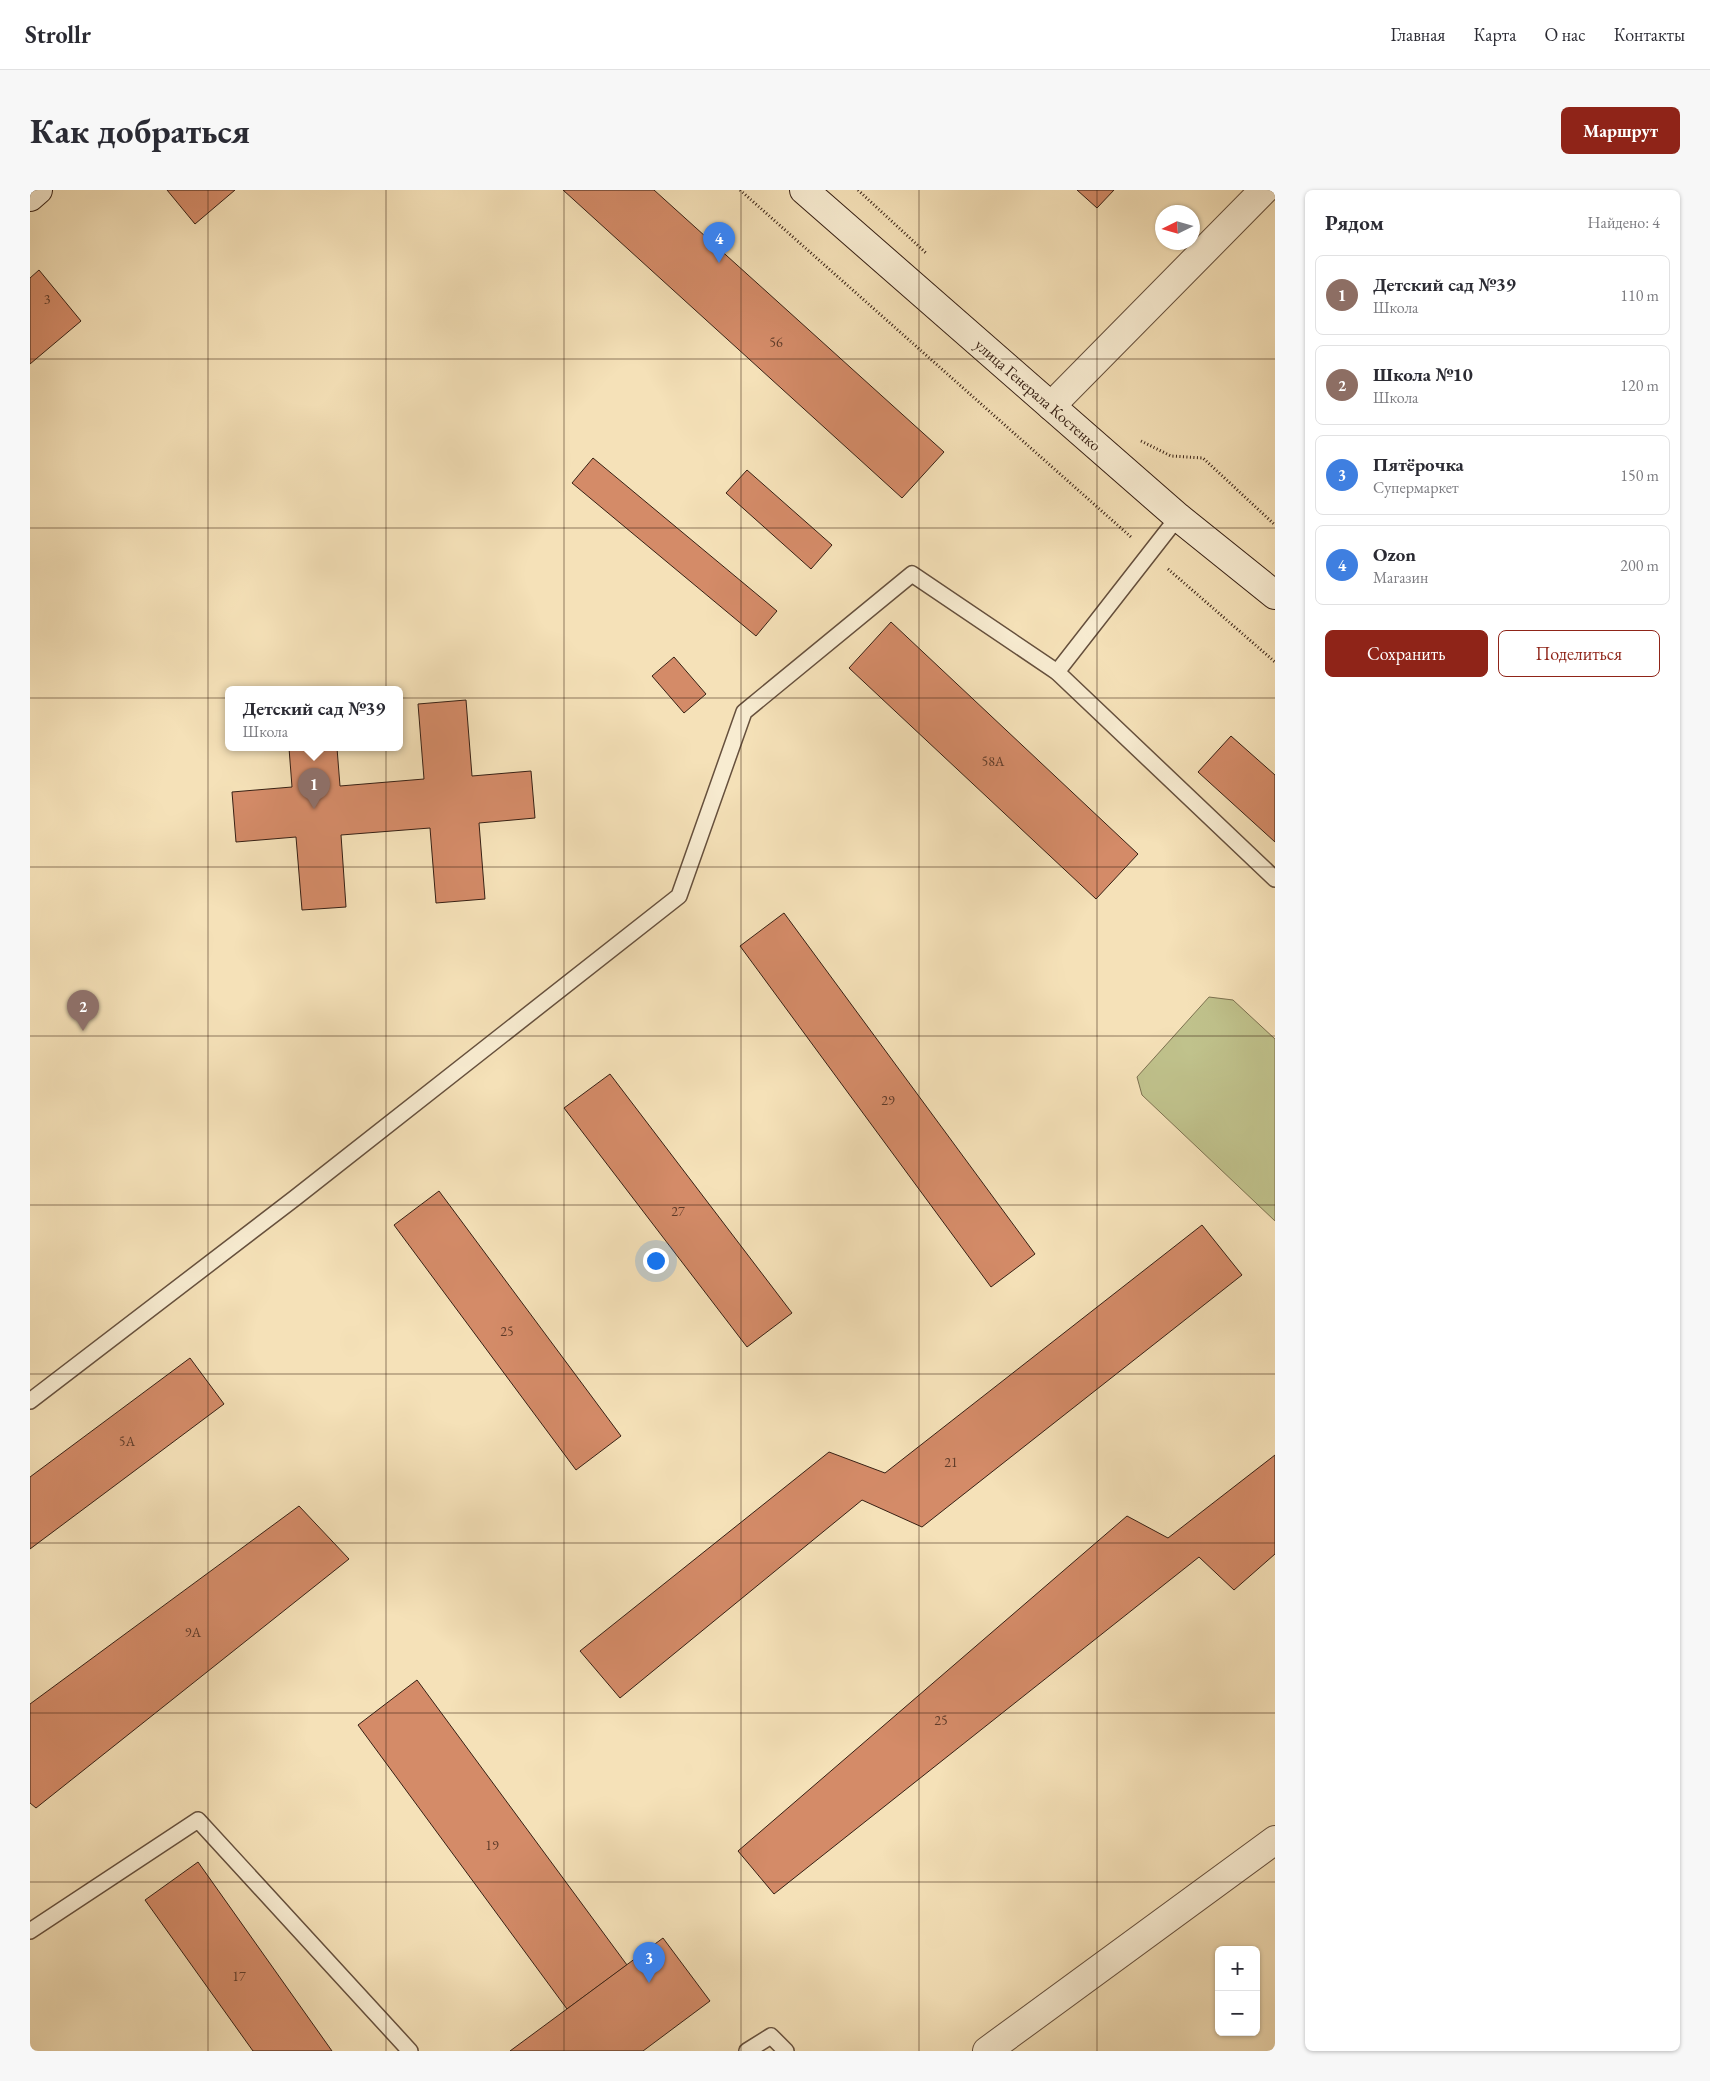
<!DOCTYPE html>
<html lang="ru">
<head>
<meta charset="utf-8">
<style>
	body { margin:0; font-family:"EB Garamond",serif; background:#f7f7f7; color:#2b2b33 }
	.controls { position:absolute; right:15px; bottom:15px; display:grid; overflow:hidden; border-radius:8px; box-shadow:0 1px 4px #0004 }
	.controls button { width:45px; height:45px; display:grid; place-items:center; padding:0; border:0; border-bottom:1px solid #e1e1e2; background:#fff; color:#2b2b33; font:25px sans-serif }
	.compass { position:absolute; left:1125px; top:15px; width:45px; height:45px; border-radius:50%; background:#fff; box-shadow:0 1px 4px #0004; rotate:265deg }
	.you { position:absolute; left:625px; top:1070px; width:18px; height:18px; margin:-12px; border:4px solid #fff; border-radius:50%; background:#1a73e8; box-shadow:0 0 0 8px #1a73e833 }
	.badge { display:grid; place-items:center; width:32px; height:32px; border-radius:50%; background:#8f2418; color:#fff; font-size:16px; font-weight:700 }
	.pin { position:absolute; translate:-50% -41px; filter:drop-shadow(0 1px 2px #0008) }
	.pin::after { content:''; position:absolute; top:26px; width:18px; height:15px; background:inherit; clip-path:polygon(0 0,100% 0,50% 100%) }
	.popup { position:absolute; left:195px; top:496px; width:178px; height:65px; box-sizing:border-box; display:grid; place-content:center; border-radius:8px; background:#fff; filter:drop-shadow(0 1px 4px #0005); font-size:16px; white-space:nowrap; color:#7c7c81 }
	.popup b { font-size:19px; color:#2b2b33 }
	.popup::after { content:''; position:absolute; left:50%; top:100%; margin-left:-10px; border:10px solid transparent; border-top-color:#fff }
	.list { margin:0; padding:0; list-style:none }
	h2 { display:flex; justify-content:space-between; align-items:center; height:65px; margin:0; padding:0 20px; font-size:21px }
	h2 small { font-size:16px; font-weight:400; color:#7c7c81 }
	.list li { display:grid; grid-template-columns:32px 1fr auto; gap:15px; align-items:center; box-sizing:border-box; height:80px; margin:0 10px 10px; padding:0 10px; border:1px solid #e1e1e2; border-radius:8px }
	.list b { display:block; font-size:19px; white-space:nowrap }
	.list p { margin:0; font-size:16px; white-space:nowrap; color:#7c7c81 }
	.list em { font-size:16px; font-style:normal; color:#7c7c81 }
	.actions { display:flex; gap:10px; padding:15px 20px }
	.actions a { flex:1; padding:11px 0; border:1px solid #8f2418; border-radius:8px; text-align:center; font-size:18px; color:#8f2418 }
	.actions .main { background:#8f2418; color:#fff }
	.map { position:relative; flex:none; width:1245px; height:1861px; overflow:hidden; border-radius:8px }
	header { display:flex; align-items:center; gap:30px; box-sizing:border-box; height:70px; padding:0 25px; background:#fff; border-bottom:1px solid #e1e1e2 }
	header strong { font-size:24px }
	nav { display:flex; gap:28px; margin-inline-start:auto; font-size:18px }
	.intro { display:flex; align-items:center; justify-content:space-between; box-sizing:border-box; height:120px; padding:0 30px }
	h1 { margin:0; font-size:35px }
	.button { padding:12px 22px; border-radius:8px; background:#8f2418; color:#fff; font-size:18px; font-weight:700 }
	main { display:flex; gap:30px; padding:0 30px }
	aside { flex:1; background:#fff; border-radius:8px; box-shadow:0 1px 4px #0004 }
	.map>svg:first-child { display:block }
</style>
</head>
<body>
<header>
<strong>Strollr</strong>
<nav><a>Главная</a><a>Карта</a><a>О нас</a><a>Контакты</a></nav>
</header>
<div class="intro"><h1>Как добраться</h1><a class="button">Маршрут</a></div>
<main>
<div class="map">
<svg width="1245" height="1861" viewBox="0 0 1245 1861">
	<rect width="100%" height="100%" fill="#f5e1b8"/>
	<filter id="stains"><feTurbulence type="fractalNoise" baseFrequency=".004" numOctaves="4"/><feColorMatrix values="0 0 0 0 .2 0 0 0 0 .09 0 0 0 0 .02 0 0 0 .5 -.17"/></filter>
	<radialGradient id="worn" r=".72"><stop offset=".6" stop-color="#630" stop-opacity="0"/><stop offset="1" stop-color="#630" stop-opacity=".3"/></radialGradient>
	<polygon fill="#c0c28c" stroke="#7c7150" points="1179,807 1203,810 1245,849 1245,1031 1112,905 1107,887"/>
	<g fill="#d48b68" stroke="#372014">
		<polygon points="137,0 205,0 165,34"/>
		<polygon points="533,0 624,0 914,262 872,308"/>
		<polygon points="1047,0 1084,0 1067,18"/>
		<polygon points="9,80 51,131 0,174 0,88"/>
		<polygon points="563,268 747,421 726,446 542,293"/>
		<polygon points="717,280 802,355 781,379 696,303"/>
		<polygon points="861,432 1108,664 1066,709 819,478"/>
		<polygon points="644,467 676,504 654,523 622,486"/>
		<polygon points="436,510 442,586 501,581 505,628 449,633 455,709 406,713 400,638 311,645 316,717 272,720 266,647 206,652 202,602 262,597 259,558 307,558 310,596 394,589 388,514"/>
		<polygon points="1201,546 1245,585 1245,652 1168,582"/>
		<polygon points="754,723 1005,1064 961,1097 710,756"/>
		<polygon points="580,884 762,1123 717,1157 534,918"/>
		<polygon points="409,1001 591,1246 546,1280 364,1035"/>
		<polygon points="1172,1035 1212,1085 892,1337 832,1310 590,1508 550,1461 799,1262 855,1283"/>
		<polygon points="160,1168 194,1214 0,1359 0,1287"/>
		<polygon points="1245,1265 1245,1364 1204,1400 1169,1367 744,1704 708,1661 1097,1326 1138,1348"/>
		<polygon points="269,1316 319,1369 6,1618 0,1613 0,1514"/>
		<polygon points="387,1490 597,1775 537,1819 328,1535"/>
		<polygon points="168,1672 302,1861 223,1861 115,1710"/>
		<polygon points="633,1748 680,1811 613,1861 480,1861"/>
	</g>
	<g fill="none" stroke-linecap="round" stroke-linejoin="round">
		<defs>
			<g id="lane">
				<polyline points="1027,482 1148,327"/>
				<polyline points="0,1211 265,1008 649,706 714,522 882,384 1027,482 1245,689"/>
				<polyline points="0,1741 168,1630 380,1861"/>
				<polyline points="717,1861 741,1846 756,1861"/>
			</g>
			<g id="street">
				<polyline points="1021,216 1234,0"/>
				<polyline points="957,1861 1245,1650"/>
			</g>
			<g id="secondary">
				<polyline points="774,0 1148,327 1245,405"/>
				<polyline points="0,7 8,0"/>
			</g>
		</defs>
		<use href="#lane" stroke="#66503d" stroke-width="18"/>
		<use href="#street" stroke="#66503d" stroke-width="30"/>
		<use href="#secondary" stroke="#372014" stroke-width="30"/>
		<g stroke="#372014" stroke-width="3" stroke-dasharray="1 2.5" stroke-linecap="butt">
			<polyline points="710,0 1101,347"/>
			<polyline points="828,0 896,63"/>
			<polyline points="1111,251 1141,266 1173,268 1245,335"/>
			<polyline points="1138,379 1245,472"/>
		</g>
		<use href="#lane" stroke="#f8ecd1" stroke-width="15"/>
		<use href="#street" stroke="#f8ecd1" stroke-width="28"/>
		<use href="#secondary" stroke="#f8ecd1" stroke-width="28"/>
	</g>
	<path fill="none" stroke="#372014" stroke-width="1" stroke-opacity="0.55" d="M 178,0 L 178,1861M 356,0 L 356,1861M 534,0 L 534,1861M 711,0 L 711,1861M 889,0 L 889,1861M 1067,0 L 1067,1861M 0,169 L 1245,169M 0,338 L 1245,338M 0,508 L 1245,508M 0,677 L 1245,677M 0,846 L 1245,846M 0,1015 L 1245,1015M 0,1184 L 1245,1184M 0,1353 L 1245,1353M 0,1523 L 1245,1523M 0,1692 L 1245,1692"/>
	<g text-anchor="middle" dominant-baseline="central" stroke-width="4" stroke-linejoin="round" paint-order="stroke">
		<g font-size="14" fill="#5e3b29">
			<text x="17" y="109">3</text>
			<text x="746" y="152">56</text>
			<text x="963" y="571">58А</text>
			<text x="858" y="910">29</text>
			<text x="648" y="1021">27</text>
			<text x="477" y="1141">25</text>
			<text x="97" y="1251">5А</text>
			<text x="921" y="1272">21</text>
			<text x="163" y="1442">9А</text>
			<text x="911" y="1530">25</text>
			<text x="462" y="1655">19</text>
			<text x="209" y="1786">17</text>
		</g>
		<g font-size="16" fill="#372014" stroke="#f8ecd1">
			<text transform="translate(1008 205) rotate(41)">улица Генерала Костенко</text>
		</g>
	</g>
	<rect width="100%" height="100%" filter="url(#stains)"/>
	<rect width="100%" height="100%" fill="url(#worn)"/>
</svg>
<div class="controls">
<button>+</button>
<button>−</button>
</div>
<svg class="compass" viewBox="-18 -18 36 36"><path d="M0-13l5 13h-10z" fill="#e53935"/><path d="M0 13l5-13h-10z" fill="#7c7c81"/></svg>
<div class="you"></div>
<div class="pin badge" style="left:284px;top:619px;background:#8d6e63">1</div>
<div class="popup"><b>Детский сад №39</b>Школа</div>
<div class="pin badge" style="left:53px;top:841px;background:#8d6e63">2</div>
<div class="pin badge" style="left:619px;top:1793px;background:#3f7fe0">3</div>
<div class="pin badge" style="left:689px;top:73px;background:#3f7fe0">4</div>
</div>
<aside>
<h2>Рядом<small>Найдено: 4</small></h2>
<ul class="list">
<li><span class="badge" style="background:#8d6e63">1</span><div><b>Детский сад №39</b><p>Школа</p></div><em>110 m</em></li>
<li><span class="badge" style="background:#8d6e63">2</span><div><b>Школа №10</b><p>Школа</p></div><em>120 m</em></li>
<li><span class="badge" style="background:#3f7fe0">3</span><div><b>Пятёрочка</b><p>Супермаркет</p></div><em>150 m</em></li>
<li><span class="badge" style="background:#3f7fe0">4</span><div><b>Ozon</b><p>Магазин</p></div><em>200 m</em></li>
</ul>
<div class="actions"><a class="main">Сохранить</a><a>Поделиться</a></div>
</aside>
</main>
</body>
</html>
